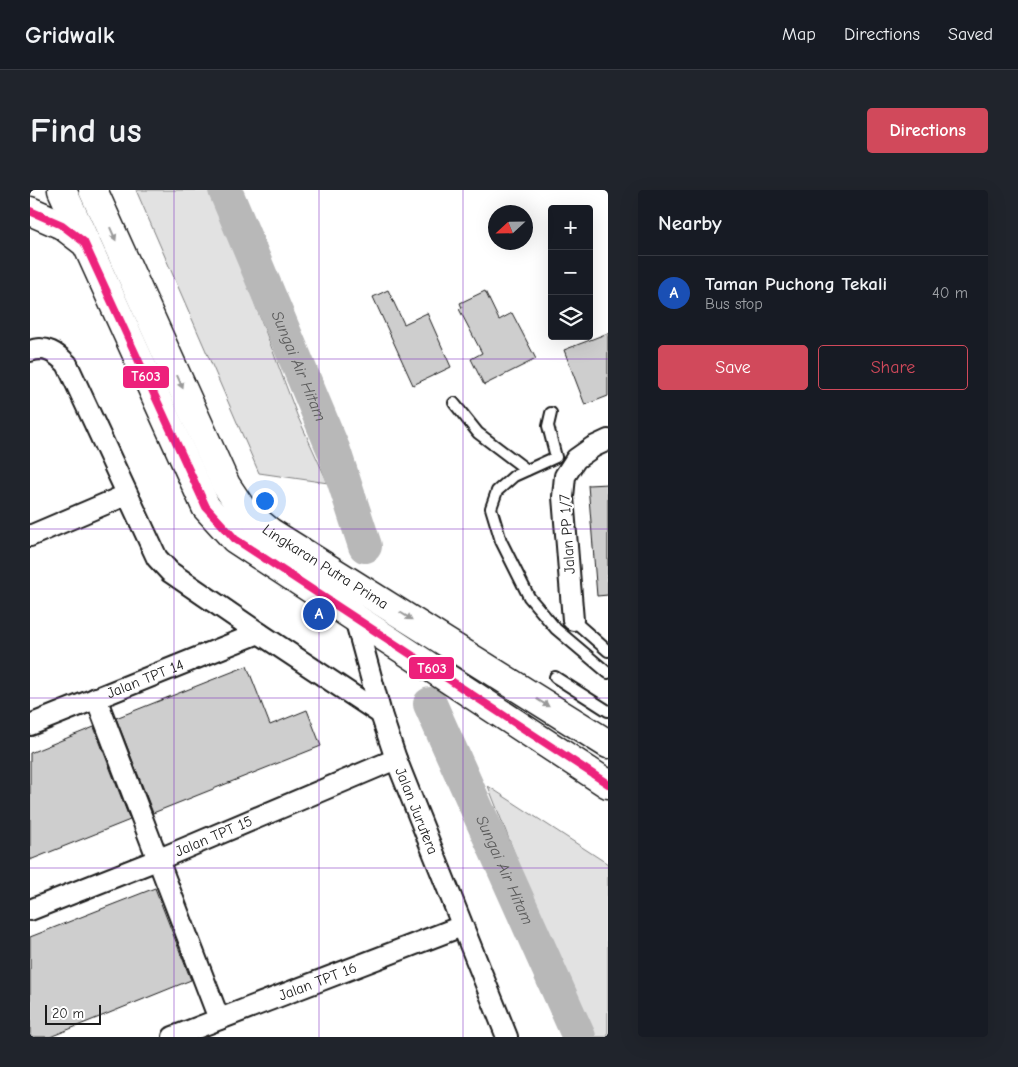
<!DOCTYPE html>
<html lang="en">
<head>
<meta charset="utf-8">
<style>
	body { margin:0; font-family:"Comic Neue",sans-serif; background:#20242c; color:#f1f3f6 }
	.controls { position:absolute; right:15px; top:15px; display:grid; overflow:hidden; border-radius:5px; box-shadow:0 5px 20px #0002 }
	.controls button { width:45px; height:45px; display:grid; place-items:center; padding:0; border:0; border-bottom:1px solid #363941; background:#171b24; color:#f1f3f6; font:25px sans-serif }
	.compass { position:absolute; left:458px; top:15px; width:45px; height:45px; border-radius:50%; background:#171b24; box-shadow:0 5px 20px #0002; rotate:248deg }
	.scale { position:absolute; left:15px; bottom:12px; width:56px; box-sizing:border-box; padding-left:5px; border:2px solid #1c1c1c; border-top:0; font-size:14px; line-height:18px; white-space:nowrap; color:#1c1c1c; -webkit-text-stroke:4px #fff; paint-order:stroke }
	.you { position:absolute; left:234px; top:310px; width:18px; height:18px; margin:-12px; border:4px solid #fff; border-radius:50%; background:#1a73e8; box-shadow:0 0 0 8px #1a73e833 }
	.badge { display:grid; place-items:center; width:32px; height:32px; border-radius:50%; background:#d1495b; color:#fff; font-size:16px; font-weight:700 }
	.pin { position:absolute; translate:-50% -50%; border:2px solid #fff; box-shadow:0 1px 5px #0006 }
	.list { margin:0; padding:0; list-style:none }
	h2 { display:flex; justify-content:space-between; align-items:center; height:65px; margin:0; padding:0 20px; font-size:21px }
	h2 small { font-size:16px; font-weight:400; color:#9ea1a6 }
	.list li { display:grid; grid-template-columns:32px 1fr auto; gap:15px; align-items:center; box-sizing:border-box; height:75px; padding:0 20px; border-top:1px solid #363941 }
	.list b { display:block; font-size:19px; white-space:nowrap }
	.list p { margin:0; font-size:16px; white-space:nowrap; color:#9ea1a6 }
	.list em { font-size:16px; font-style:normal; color:#9ea1a6 }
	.actions { display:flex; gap:10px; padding:15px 20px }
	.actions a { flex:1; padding:11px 0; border:1px solid #d1495b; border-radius:5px; text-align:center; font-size:18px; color:#d1495b }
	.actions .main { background:#d1495b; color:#fff }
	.icon { flex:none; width:28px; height:28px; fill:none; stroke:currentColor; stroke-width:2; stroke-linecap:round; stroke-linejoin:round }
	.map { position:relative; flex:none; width:578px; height:847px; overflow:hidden; border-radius:5px }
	header { display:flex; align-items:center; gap:30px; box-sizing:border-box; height:70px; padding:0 25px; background:#171b24; border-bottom:1px solid #363941 }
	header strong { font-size:24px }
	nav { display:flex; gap:28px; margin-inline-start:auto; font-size:18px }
	.intro { display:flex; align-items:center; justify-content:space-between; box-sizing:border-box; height:120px; padding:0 30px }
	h1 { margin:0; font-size:35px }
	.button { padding:12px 22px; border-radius:5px; background:#d1495b; color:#fff; font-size:18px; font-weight:700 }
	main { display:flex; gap:30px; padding:0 30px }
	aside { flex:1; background:#171b24; border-radius:5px; box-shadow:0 5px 20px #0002 }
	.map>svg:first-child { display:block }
</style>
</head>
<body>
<header>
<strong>Gridwalk</strong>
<nav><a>Map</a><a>Directions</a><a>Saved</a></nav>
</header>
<div class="intro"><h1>Find us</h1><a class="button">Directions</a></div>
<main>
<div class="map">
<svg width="578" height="847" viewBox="0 0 578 847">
	<rect width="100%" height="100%" fill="#fff"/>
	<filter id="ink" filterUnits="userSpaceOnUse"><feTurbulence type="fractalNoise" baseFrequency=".02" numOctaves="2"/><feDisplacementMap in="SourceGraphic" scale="10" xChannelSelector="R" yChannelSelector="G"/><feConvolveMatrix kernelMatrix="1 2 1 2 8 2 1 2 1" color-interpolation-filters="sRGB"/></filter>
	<g filter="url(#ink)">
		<g fill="#e2e2e2" stroke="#7f7f7f">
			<polygon points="106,0 182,0 267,225 298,293 229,283"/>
			<polygon points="458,596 578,674 578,847 557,847"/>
		</g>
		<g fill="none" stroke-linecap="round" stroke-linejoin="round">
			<g stroke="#b8b8b8" stroke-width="34">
				<path id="s1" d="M 195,0 L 304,261 L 335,356"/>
				<path id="s2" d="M 400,514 L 549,847"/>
			</g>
		</g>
		<g fill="#cecece" stroke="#1c1c1c">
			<polygon points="358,100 374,134 397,123 421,177 383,195 343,107"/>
			<polygon points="455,101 469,130 482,123 506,169 454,195 441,169 452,163 429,119 432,118 430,113"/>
			<polygon points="578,143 578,206 555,215 534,160"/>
			<polygon points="578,294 578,405 567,406 558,295"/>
			<polygon points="217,476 240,535 277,520 291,556 123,623 86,528"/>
			<polygon points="64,537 100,630 0,670 0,563"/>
			<polygon points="125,698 161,790 20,847 0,847 0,747"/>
		</g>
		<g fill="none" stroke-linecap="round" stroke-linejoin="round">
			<defs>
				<g id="service">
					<polyline points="424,213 448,243 497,280"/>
					<polyline points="521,223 518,236 526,267 484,286 467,301 461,318 471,351 499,407 526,439 578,483"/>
					<polyline points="543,430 578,461"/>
					<polyline points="525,487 578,521"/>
				</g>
				<g id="minor">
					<path d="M 0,161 C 16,155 27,164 37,174 L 127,368 L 140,382 L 229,443 L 351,524"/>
					<polyline points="0,346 96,305"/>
					<path id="s3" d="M 323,421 L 351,524 L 366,569 L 477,847"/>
					<polyline points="543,430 533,307 535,286 546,269 563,257 578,250"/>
					<polyline points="66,508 189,829"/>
					<path id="s4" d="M 0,535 L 229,443"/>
					<path id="s5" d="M 0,720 L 127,670 L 366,569"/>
					<path id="s6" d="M 143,847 L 432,736"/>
				</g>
				<g id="secondary">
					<polyline points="32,0 176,317 205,349 578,594"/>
					<path id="s7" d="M 63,0 L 196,295 L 212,319 L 240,342 L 578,554"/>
					<polyline points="0,21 32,35 54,52"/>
				</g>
			</defs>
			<use href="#service" stroke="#1c1c1c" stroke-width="14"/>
			<use href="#minor" stroke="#1c1c1c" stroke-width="24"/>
			<use href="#secondary" stroke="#1c1c1c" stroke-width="31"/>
			<use href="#service" stroke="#fff" stroke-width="10"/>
			<use href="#minor" stroke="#fff" stroke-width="20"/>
			<use href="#secondary" stroke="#fff" stroke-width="28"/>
			<defs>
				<polyline id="bus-1" points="0,21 32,35 54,52 176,317 205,349 578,594"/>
			</defs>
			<use href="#bus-1" stroke="#fff" stroke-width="11"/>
			<use href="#bus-1" stroke="#ed207b" stroke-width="8"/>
		</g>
		<defs><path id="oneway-solid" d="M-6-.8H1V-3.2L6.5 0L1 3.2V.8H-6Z" transform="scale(1.25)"/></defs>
		<g fill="#999">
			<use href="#oneway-solid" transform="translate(83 44) rotate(66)"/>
			<use href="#oneway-solid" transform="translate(150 192) rotate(66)"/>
			<use href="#oneway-solid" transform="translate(376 426) rotate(32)"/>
			<use href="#oneway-solid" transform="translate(513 513) rotate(32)"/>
		</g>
	</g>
	<path fill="none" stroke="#7b2cbf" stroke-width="1" stroke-opacity="0.55" d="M 144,0 L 144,847M 289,0 L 289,847M 433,0 L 433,847M 0,169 L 578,169M 0,339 L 578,339M 0,508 L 578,508M 0,678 L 578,678"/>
	<g text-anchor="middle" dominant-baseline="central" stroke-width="4.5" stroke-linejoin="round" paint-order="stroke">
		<g font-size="15" fill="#1c1c1c" stroke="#fff">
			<text transform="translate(537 344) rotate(-94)">Jalan PP 1/7</text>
			<text stroke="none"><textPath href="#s7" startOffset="454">Lingkaran Putra Prima</textPath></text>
			<text stroke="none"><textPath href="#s4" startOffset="124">Jalan TPT 14</textPath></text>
			<text stroke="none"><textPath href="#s3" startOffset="210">Jalan Jurutera</textPath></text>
			<text stroke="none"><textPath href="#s5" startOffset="198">Jalan TPT 15</textPath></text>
			<text stroke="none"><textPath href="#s6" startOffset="155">Jalan TPT 16</textPath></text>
		</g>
		<g font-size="16" font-style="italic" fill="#5a5a5a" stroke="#fff">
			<text stroke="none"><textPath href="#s1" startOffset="191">Sungai Air Hitam</textPath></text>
			<text stroke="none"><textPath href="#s2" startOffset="182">Sungai Air Hitam</textPath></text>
		</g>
	</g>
	<g stroke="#fff" stroke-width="2">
		<rect x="92" y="175" width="48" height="24" rx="5" fill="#ed207b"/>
		<rect x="378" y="466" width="47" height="24" rx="5" fill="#ed207b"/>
	</g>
	<g font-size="14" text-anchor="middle" font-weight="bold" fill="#fff">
		<text x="116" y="191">T603</text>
		<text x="402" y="483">T603</text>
	</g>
</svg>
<div class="controls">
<button>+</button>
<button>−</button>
<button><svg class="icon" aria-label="layers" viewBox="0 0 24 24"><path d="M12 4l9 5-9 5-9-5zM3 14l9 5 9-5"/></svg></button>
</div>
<svg class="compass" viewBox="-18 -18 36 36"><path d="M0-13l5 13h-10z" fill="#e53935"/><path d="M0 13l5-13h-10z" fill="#9ea1a6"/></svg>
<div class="scale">20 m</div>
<div class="you"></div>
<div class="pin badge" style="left:289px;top:424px;background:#1a4fb4">A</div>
</div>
<aside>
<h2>Nearby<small></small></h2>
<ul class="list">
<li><span class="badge" style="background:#1a4fb4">A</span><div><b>Taman Puchong Tekali</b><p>Bus stop</p></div><em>40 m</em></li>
</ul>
<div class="actions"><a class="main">Save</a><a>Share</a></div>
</aside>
</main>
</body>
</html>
